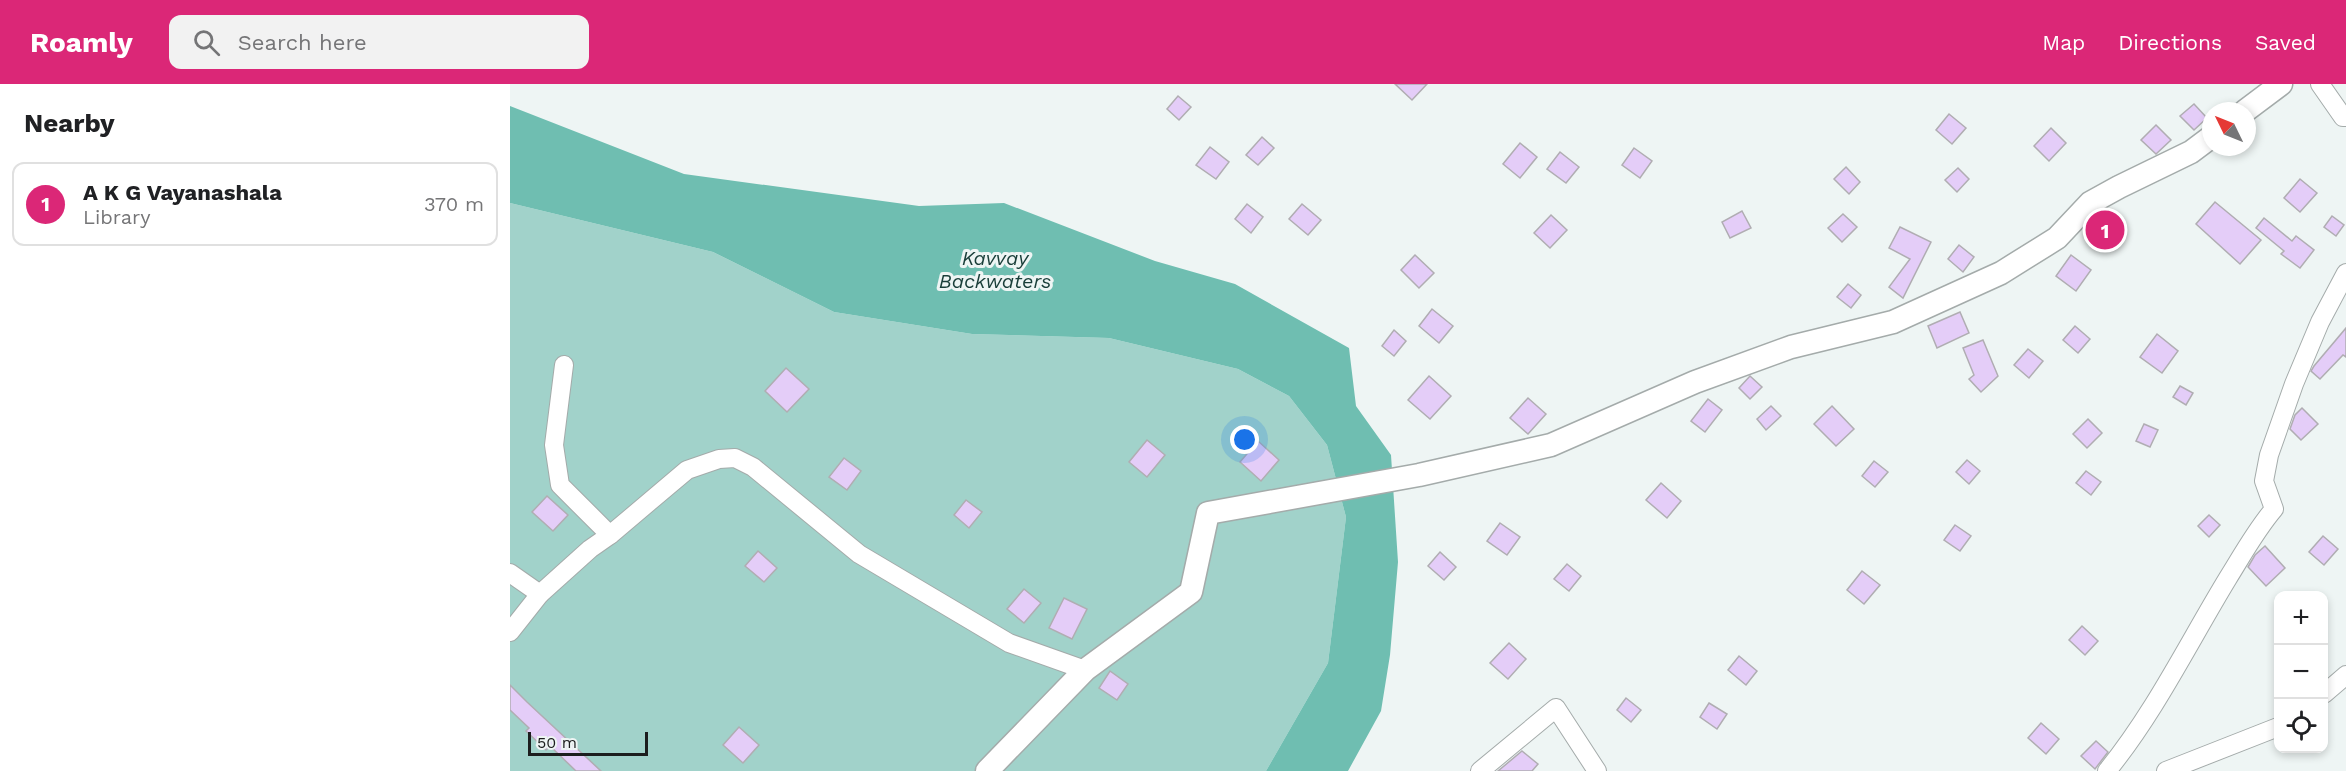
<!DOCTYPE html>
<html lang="en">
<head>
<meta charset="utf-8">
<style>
	body { margin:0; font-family:"Work Sans",sans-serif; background:#f2f2f2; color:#202124 }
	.controls { position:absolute; right:18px; bottom:18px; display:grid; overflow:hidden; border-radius:12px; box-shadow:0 3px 9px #0003 }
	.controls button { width:54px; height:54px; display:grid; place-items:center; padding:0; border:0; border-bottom:2px solid #e0e0e0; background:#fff; color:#202124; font:30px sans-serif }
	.compass { position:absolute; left:1692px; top:18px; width:54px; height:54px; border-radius:50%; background:#fff; box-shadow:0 3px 9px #0003; rotate:313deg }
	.scale { position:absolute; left:18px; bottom:15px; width:120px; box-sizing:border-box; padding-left:6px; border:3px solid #1c1e1e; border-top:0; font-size:16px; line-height:21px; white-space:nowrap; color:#1c1e1e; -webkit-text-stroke:4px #eef5f4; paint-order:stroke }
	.you { position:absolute; left:735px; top:356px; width:21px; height:21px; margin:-15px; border:4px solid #fff; border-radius:50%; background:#1a73e8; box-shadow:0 0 0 9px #1a73e833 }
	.badge { display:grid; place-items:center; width:39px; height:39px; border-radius:50%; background:#db2777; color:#fff; font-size:20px; font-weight:700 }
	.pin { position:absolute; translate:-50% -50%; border:3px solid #fff; box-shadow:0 2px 6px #0006 }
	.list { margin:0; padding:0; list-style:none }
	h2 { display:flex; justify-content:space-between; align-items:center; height:78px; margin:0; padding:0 24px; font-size:26px }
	h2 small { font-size:20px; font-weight:400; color:#757577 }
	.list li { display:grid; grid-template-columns:39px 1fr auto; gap:18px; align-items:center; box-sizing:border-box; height:84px; margin:0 12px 12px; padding:0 12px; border:2px solid #e0e0e0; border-radius:12px }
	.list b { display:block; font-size:22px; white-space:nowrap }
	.list p { margin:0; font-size:20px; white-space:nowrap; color:#757577 }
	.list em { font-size:20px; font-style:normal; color:#757577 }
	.icon { flex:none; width:33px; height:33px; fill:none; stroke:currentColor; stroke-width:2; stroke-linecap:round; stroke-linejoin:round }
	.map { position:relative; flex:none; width:1836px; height:687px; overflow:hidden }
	header { display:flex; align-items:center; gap:36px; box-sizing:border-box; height:84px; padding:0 30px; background:#db2777; color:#fff }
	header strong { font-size:28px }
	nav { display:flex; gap:33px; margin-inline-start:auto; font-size:21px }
	.search { width:420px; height:54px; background:#f2f2f2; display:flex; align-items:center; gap:15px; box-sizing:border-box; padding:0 21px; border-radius:12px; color:#757577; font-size:22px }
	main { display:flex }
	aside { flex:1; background:#fff }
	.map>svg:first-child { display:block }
</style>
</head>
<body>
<header>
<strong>Roamly</strong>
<div class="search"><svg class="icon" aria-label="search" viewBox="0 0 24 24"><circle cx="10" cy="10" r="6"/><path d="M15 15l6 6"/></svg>Search here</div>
<nav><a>Map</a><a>Directions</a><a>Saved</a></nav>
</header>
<main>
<aside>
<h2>Nearby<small></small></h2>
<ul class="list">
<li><span class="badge">1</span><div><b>A K G Vayanashala</b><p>Library</p></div><em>370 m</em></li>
</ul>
</aside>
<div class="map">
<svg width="1836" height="687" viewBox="0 0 1836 687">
	<rect width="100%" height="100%" fill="#eef5f4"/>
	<polygon fill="#a1d2ca" points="0,119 203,168 324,228 462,250 599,254 728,285 779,312 817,361 836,433 818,579 756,687 0,687"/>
	<polygon fill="#6fbeb1" points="0,22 174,90 409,122 494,119 645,177 725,200 839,264 846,322 881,371 888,478 880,571 871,627 838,687 756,687 818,579 836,433 817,361 779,312 728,285 599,254 462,250 324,228 203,168 0,119"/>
	<g fill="#e4cdf8" stroke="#b0adb2" stroke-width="1.5">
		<polygon points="885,0 917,0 902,16"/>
		<polygon points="668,12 681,23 669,36 657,25"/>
		<polygon points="1684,20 1697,34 1684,46 1670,32"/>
		<polygon points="1439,30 1456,44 1442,60 1426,46"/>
		<polygon points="1646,41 1661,56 1646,70 1631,56"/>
		<polygon points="1541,44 1556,59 1539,77 1524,62"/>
		<polygon points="752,53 764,64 748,81 736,71"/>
		<polygon points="1010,59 1027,73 1010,94 993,80"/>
		<polygon points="700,63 719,78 706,95 686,81"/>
		<polygon points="1124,64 1142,77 1130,94 1112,81"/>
		<polygon points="1050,68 1069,83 1056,99 1037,85"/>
		<polygon points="1336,83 1350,98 1339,110 1324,95"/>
		<polygon points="1448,84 1459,95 1447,108 1435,96"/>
		<polygon points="1790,95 1807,109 1790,128 1774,114"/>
		<polygon points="1705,118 1751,156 1730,180 1686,140"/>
		<polygon points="737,120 753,133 741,149 725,135"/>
		<polygon points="792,120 811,136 798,151 779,135"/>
		<polygon points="1232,127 1241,144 1220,154 1212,138"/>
		<polygon points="1598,128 1613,142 1593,165 1577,151"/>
		<polygon points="1333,130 1347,143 1332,158 1318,144"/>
		<polygon points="1041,131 1057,146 1040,164 1024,149"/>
		<polygon points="1822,132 1834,141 1826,152 1814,143"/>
		<polygon points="1754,134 1782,157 1786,152 1804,166 1790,184 1771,170 1774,167 1746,144"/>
		<polygon points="1390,143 1421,158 1393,214 1379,203 1400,175 1379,164"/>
		<polygon points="1449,161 1464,173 1453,188 1438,175"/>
		<polygon points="905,171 924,189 909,204 891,186"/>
		<polygon points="1561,171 1581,186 1566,207 1546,192"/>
		<polygon points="1338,200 1351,211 1341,224 1327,213"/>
		<polygon points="922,225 943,242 929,259 909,242"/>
		<polygon points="1450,228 1459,249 1427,264 1418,242"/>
		<polygon points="1565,242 1580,255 1568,269 1553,256"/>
		<polygon points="1836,244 1836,273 1833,271 1810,295 1801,287 1804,282"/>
		<polygon points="884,246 896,257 884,272 872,262"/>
		<polygon points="1647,250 1668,267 1652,289 1630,273"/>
		<polygon points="1473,256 1488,292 1471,308 1459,295 1464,291 1453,264"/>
		<polygon points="1518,265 1533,277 1519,294 1504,281"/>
		<polygon points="276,284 299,305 277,328 255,307"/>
		<polygon points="919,292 941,312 920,335 898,316"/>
		<polygon points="1240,292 1252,303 1240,315 1229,304"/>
		<polygon points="1670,302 1683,309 1676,321 1663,313"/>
		<polygon points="1018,314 1036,330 1018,350 1000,334"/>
		<polygon points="1198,315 1212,326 1195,348 1181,337"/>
		<polygon points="1261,322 1271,332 1256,346 1247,335"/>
		<polygon points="1322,322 1344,345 1326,362 1304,340"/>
		<polygon points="1792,324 1808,340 1791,356 1780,345 1785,331"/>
		<polygon points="1578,335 1592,349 1577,364 1563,350"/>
		<polygon points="1634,340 1648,346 1640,363 1626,357"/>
		<polygon points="637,356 655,371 637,393 619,378"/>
		<polygon points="748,357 769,376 751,397 730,378"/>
		<polygon points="334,374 351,387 337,406 319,393"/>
		<polygon points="1457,376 1470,387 1459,400 1446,388"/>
		<polygon points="1364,377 1378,388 1365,403 1352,392"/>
		<polygon points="1576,387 1591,398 1581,411 1566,399"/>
		<polygon points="1151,399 1171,417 1157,434 1136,416"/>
		<polygon points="37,412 58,431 43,447 22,428"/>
		<polygon points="456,416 472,428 459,444 444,431"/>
		<polygon points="1699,431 1710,441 1699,453 1688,442"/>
		<polygon points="990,439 1010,453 997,471 977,457"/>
		<polygon points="1445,441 1461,452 1450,467 1434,456"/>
		<polygon points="1813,452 1828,465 1814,481 1799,468"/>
		<polygon points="1755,462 1775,484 1756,502 1738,483 1745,471"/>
		<polygon points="248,467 267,484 254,498 235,482"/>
		<polygon points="930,468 946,483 934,496 918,482"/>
		<polygon points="1057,480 1071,492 1059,507 1044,495"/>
		<polygon points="1352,487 1370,501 1354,520 1337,506"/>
		<polygon points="514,505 531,519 514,539 497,525"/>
		<polygon points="554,514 577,525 562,555 539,544"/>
		<polygon points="1572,542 1588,557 1575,571 1559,556"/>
		<polygon points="999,559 1016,575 998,595 980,579"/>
		<polygon points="1229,572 1247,587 1236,601 1218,586"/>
		<polygon points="600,587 618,600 607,616 589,604"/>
		<polygon points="0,601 17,618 91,687 66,687 40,662 36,666 16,647 19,644 0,626"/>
		<polygon points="1116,614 1131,626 1121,638 1107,626"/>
		<polygon points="1199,619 1217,630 1207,645 1190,633"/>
		<polygon points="1531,639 1549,655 1536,670 1518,654"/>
		<polygon points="229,643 249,661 233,679 213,661"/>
		<polygon points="1586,657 1598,668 1585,685 1571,672"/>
		<polygon points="1012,667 1028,680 1022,687 988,687"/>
	</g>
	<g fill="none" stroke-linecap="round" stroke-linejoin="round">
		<defs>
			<g id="minor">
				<polyline points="1810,0 1833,33 1836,33"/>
				<polyline points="54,281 44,361 50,401 100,451"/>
				<polyline points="0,489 30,510 80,465 100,451 177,386 209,375 225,374 243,383 349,470 499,559 575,586"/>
				<polyline points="0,548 30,510"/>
				<polyline points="1814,610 1836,591"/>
				<polyline points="970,687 1046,624 1087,687"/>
				<path d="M 1597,687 C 1645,628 1679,558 1718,494 C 1733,470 1746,446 1764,425 L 1754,397 L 1759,371 L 1784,300 L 1810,238 L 1836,189"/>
				<polyline points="1656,687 1768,643"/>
			</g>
			<g id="tertiary">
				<polyline points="1735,27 1771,0"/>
				<polyline points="477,687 575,586 681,508 698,429 909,391 1041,361 1185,298 1281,263 1383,238 1491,189 1547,154 1580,119 1609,103 1681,68 1701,53"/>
			</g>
		</defs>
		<use href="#minor" stroke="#a4abaa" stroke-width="20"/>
		<use href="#tertiary" stroke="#a4abaa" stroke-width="25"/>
		<use href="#minor" stroke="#fff" stroke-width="18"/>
		<use href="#tertiary" stroke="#fff" stroke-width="22"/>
	</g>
	<g text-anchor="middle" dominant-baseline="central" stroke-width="6" stroke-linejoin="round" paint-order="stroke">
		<g font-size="20" font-style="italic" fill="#193e39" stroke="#eef5f4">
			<text x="485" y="174">Kavvay<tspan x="485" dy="23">Backwaters</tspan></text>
		</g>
	</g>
</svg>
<div class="controls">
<button>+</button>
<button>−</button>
<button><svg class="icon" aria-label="locate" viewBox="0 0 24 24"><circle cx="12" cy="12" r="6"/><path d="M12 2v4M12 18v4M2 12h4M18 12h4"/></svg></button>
</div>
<svg class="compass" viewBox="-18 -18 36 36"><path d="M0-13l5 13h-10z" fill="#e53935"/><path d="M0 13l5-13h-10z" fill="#757577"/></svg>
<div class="scale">50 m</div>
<div class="you"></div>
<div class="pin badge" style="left:1595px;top:146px">1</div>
</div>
</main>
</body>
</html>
